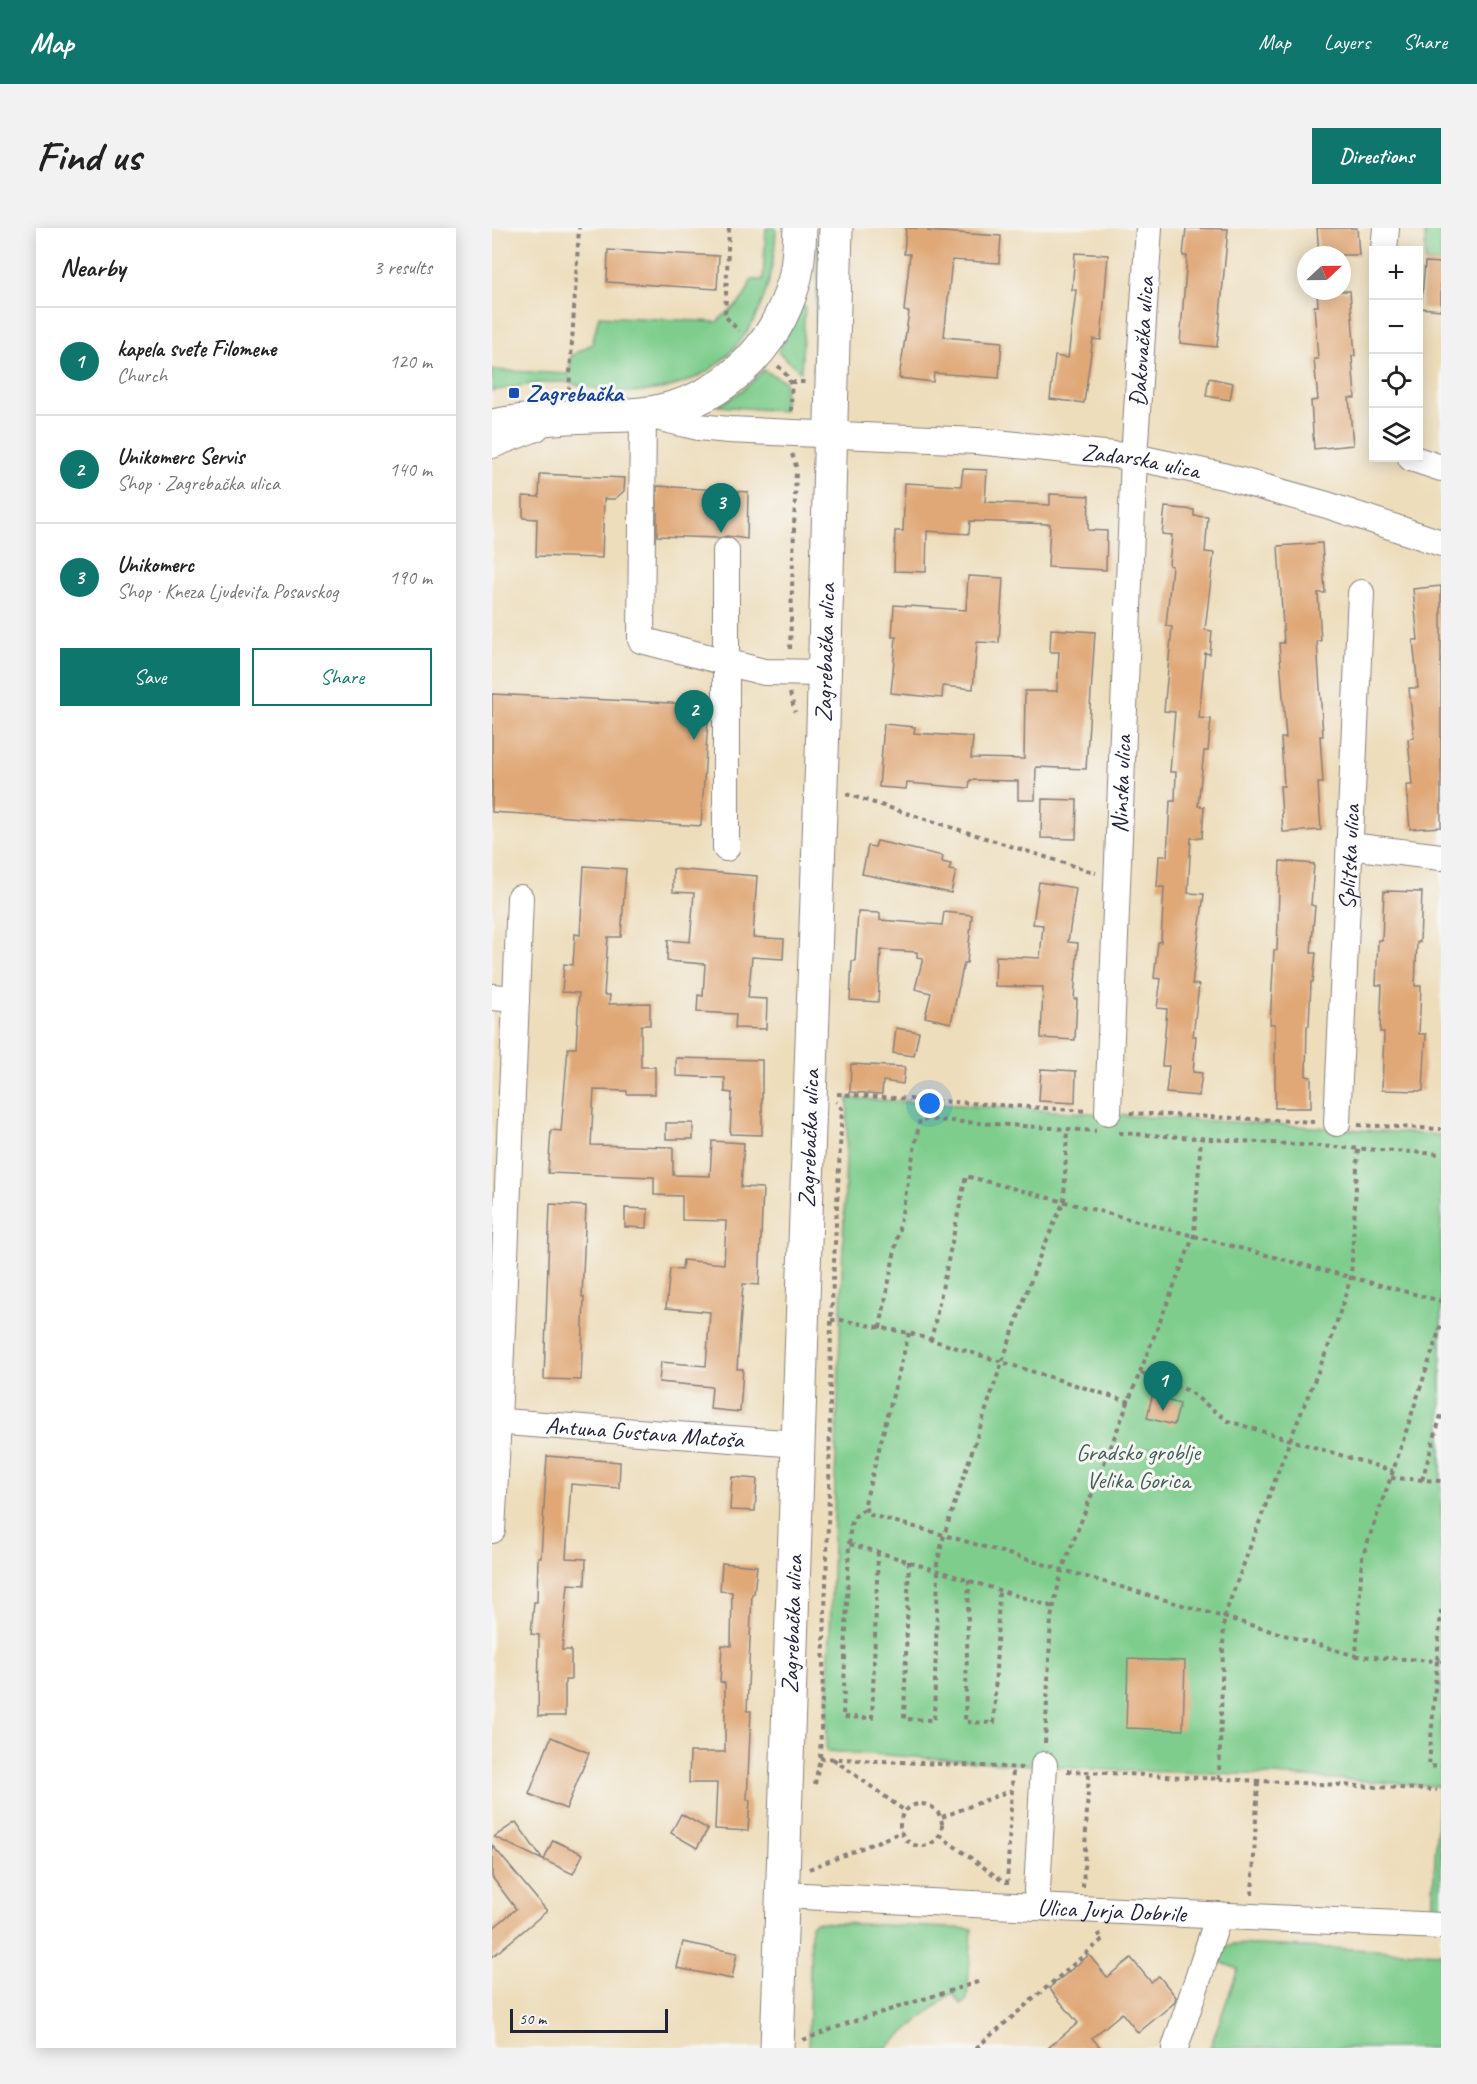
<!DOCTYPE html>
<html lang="en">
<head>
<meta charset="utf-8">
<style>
	body { margin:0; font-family:Caveat,sans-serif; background:#f2f2f2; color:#222 }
	.controls { position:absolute; right:18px; top:18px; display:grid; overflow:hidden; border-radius:0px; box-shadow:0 3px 15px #0003 }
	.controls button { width:54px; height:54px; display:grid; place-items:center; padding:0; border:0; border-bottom:2px solid #e0e0e0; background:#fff; color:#222; font:30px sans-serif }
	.compass { position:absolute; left:805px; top:18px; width:54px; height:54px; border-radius:50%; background:#fff; box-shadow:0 3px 15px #0003; rotate:68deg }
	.scale { position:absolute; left:18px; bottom:15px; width:158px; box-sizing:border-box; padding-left:6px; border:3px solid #22223b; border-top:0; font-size:16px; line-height:21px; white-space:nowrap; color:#22223b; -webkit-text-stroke:4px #f6f6f2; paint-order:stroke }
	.you { position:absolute; left:438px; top:876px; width:21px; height:21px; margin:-15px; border:4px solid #fff; border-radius:50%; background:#1a73e8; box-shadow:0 0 0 9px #1a73e833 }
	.badge { display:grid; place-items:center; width:39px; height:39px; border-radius:50%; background:#0f766e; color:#fff; font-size:20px; font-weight:700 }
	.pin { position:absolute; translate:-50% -50px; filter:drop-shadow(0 2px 3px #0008) }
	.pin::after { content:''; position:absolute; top:32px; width:21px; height:18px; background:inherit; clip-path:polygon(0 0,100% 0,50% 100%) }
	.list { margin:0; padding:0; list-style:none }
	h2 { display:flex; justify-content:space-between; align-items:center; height:78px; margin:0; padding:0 24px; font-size:26px }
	h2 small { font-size:20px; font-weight:400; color:#767676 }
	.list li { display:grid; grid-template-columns:39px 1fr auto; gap:18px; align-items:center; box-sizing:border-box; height:108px; padding:0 24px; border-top:2px solid #e0e0e0 }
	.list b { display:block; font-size:22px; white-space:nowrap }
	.list p { margin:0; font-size:20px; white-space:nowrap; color:#767676 }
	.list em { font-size:20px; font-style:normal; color:#767676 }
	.actions { display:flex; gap:12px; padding:18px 24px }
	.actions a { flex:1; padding:14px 0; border:2px solid #0f766e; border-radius:0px; text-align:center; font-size:21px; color:#0f766e }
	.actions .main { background:#0f766e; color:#fff }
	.icon { flex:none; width:33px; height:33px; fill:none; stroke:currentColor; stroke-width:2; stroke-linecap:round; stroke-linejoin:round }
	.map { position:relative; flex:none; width:949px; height:1820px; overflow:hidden; border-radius:0px }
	header { display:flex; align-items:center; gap:36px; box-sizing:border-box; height:84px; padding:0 30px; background:#0f766e; color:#fff }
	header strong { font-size:28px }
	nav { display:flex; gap:33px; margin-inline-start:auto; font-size:21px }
	.intro { display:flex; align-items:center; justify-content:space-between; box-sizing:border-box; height:144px; padding:0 36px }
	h1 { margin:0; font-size:42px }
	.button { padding:15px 27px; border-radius:0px; background:#0f766e; color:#fff; font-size:21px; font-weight:700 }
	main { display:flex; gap:36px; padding:0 36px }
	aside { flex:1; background:#fff; border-radius:0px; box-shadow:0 3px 15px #0003 }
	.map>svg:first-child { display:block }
</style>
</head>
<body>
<header>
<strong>Map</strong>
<nav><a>Map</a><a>Layers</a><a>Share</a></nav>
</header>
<div class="intro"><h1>Find us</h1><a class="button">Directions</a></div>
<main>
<aside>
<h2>Nearby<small>3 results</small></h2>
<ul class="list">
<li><span class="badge">1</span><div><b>kapela svete Filomene</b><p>Church</p></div><em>120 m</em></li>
<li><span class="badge">2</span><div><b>Unikomerc Servis</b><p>Shop · Zagrebačka ulica</p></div><em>140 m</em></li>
<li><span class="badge">3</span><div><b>Unikomerc</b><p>Shop · Kneza Ljudevita Posavskog</p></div><em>190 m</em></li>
</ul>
<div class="actions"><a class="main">Save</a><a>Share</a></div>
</aside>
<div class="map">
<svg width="949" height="1820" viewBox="0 0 949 1820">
	<rect width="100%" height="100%" fill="#f6f6f2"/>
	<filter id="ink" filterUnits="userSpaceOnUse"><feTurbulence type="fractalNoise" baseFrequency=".0167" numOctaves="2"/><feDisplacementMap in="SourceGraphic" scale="12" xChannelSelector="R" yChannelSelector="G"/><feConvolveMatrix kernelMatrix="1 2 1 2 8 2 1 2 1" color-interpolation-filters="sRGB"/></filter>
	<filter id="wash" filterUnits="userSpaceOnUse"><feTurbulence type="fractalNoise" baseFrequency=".008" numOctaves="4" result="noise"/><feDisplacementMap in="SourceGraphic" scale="24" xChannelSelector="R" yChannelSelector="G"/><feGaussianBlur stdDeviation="1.35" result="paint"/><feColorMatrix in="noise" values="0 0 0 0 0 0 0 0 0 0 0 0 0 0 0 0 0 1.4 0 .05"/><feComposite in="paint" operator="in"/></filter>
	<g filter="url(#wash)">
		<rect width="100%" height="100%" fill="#edddbb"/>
		<g fill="#7fcd8d" stroke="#507864" stroke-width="1.5">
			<path d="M 274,0 L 284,0 C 281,89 237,161 141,164 C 126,164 110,162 95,159 C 88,158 80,155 73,154 C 49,153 23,159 0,163 L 0,142 L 77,146 L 79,128 L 100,116 L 107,88 L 225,94 C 242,77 252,77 259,52 L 271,52 Z"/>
			<polygon points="327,0 334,0 324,150 322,143"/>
			<polygon points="933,0 949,0 949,35 933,34"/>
			<polygon points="310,78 313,78 309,144 286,124"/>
			<path d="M 271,142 L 293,153 L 292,183 L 226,178 C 244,168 258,158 271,142 Z"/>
			<polygon points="356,870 949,907 949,1685 940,1685 947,1558 781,1547 615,1542 334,1523"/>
			<polygon points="323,1694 480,1701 475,1771 470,1777 460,1765 394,1820 316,1820 319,1697"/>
			<polygon points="741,1716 949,1725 949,1820 718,1820 746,1741 728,1734 732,1721"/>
		</g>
		<g id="blocks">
			<g fill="#e0a877">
				<polygon points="414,0 437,0 436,3 509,8 507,35 460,32 452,109 510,114 507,150 442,145 441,154 407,150 417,84 412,83 418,26 412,26"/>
				<polygon points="694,0 736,1 725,119 688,115 695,28 691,28"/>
				<polygon points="825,0 865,0 867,27 827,27"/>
				<polygon points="116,22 227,28 225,61 115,54"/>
				<polygon points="583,25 616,27 609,112 601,111 592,175 558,171 563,128 576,130 584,62 580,62"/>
				<polygon points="933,34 949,35 949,82 929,80"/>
				<polygon points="825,63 858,63 863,128 860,128 863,170 857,170 861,217 822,221 819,173 826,172 822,131 826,131 822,78 826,78"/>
				<polygon points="717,150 741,155 738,172 714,168"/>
				<polygon points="471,241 495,242 493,274 558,277 558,266 597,268 596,302 615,303 614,342 556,339 558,296 478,293 477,306 435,303 434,344 402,343 403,303 411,303 413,255 469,258"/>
				<polygon points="48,246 133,250 132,263 123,271 112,271 110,330 44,328 45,291 31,290 31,268 47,269"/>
				<polygon points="165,258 256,264 255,311 235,308 227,310 165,308"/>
				<polygon points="673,279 702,282 702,288 716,289 713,324 722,325 713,402 720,403 718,426 713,425 707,490 719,491 716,523 712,523 706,578 712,579 710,610 699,610 696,665 712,666 700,756 707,757 701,808 704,808 701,844 710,845 707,868 674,865 677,838 670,838 675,781 665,780 669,751 662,750 666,714 669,714 672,659 665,659 667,628 675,628 678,573 683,573 684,544 678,544 683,484 672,483 680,399 674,398 680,338 677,337 680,307 670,306"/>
				<polygon points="830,315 833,365 826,365 829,413 825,413 831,508 828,508 831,555 826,555 829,602 791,604 788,558 792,558 789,510 794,510 787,415 792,415 786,318"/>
				<polygon points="476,348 511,350 507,415 485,414 481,461 451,458 450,470 399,465 404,409 400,409 402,377 474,382"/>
				<polygon points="949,358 949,599 918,601 914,557 920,557 916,511 922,510 917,460 926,460 921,412 926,412 921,361"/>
				<polygon points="559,401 603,404 594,541 544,539 543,572 526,572 526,553 478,552 477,560 415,555 414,561 387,559 392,496 423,499 422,505 481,509 479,530 532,531 533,463 565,463 567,424 558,424"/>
				<polygon points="0,466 217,477 209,598 0,584"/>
				<polygon points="550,571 585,572 584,611 549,610"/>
				<polygon points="385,613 451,628 450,634 459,636 457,642 464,643 459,665 370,646 376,618 383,619"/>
				<polygon points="788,633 822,636 819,677 823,678 819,725 824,725 821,754 819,754 817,798 815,798 814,848 819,849 819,880 783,880 783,796 778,796 782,722 785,722"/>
				<polygon points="92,638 134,641 129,709 116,709 112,767 118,767 117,776 158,775 158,797 149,797 149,839 163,839 163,866 135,866 135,863 102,862 99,917 181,919 181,947 218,948 220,913 252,915 249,959 271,960 267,1057 251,1056 245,1141 251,1141 248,1184 218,1181 220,1159 167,1154 169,1134 214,1138 218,1084 174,1080 178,1041 190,1042 191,1032 232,1036 234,993 190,992 190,968 162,967 162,949 56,945 59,902 69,903 76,820 84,820 87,765 70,764 72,736 81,737 83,706 88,707"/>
				<polygon points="181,641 265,648 261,709 292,711 291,731 260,729 256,770 275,771 274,801 243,800 244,786 205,784 206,767 211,768 213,736 175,733 176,712 198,714 202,665 181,664"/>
				<polygon points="547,654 584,660 576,714 586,715 582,771 585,771 583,812 549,810 551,759 503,758 504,728 548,730 551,697 541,696"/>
				<polygon points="892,663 930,664 928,714 925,714 923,758 929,758 927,806 934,806 931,863 890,862 892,804 888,804 890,757 884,757 886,712 890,712"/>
				<polygon points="366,684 388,685 388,692 450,697 452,684 480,687 475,735 472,735 459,795 433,789 439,765 423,761 431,730 425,729 425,724 389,722 386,774 358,772 360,733 363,733"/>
				<polygon points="404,800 427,804 422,828 401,825"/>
				<polygon points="184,830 270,832 270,907 238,906 240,865 233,864 233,850 184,848"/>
				<polygon points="359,836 413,839 411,856 391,853 390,866 358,864"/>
				<polygon points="549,841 584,843 583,875 547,873"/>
				<rect x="174" y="895" width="27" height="16"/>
				<polygon points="58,976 94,978 90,1069 92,1069 89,1152 52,1151"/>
				<polygon points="133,980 156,981 155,1000 133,999"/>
				<polygon points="660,1168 688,1176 682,1197 655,1190"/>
				<polygon points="55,1228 128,1234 127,1260 79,1256 74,1330 94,1331 93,1357 76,1356 70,1422 79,1422 79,1452 73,1452 73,1488 46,1488 47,1407 39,1406 42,1374 45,1374 46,1329 49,1329"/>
				<polygon points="240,1249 265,1251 263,1283 238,1282"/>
				<polygon points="230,1335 265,1338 262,1366 260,1366 255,1483 259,1483 255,1572 258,1572 256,1603 223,1601 225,1555 197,1555 198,1524 233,1524 233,1455 228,1454 230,1417 239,1418 240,1364 228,1363"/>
				<polygon points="636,1431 693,1433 691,1502 634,1500"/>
				<polygon points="59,1509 97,1525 74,1581 37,1566"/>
				<polygon points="189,1586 216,1601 205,1620 179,1605"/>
				<polygon points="24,1594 51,1632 2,1609"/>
				<polygon points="61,1612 91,1626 81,1646 52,1632"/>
				<polygon points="0,1617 55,1683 0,1729 0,1701 24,1681 0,1649"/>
				<polygon points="191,1714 245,1725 240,1751 185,1740"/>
				<polygon points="597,1727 615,1749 639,1730 659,1754 667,1748 684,1769 682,1775 646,1805 630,1785 600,1810 609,1820 556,1820 586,1795 557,1760"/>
			</g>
		</g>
	</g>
	<g filter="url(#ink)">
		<use href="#blocks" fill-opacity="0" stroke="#88807b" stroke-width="1.5"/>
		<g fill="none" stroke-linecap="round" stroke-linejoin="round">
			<defs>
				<g id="minor">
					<polyline points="892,22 894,0"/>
					<polyline points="0,217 44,200"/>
					<polyline points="919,230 949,240"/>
					<polyline points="234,323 234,620"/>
					<path id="s1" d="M 332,445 L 272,444 L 149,412 L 151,186 L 207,199 L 237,202 L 485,213 L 642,229 L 731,248 L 835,277 L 949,315"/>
					<polyline points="858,618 949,629"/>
					<polyline points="0,769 24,771 6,1193 0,1302"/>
					<polyline points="24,771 28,670"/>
					<path id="s2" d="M 616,884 L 642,229 L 657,0"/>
					<path id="s3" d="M 845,895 L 869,365"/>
					<path id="s4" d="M 0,1193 L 306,1216"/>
					<polyline points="545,1662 552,1537"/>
					<path id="s5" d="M 290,1667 L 949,1698"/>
					<polyline points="683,1820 727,1687"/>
				</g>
				<g id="major">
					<path d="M 0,198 C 32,192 67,189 100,188 C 116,187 133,188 150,186 C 224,178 282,125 302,54 C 307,37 307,18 308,0"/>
					<path id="s6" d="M 285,1820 L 331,498 L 344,0"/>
				</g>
			</defs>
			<use href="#minor" stroke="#88807b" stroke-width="28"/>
			<use href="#major" stroke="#88807b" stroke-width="35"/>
			<g stroke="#88807b" stroke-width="4" stroke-dasharray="4.5 4.5" stroke-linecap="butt">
				<polyline points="237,0 233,88 247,103"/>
				<path d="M 286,138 C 303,153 299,162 299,183"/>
				<polyline points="299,154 313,154"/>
				<polyline points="77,163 87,0"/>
				<polyline points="300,226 305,241"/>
				<polyline points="298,421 304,241"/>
				<polyline points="298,465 303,484"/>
				<polyline points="354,566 604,645"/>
				<polyline points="345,866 595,883"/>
				<polyline points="638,885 822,894"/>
				<polyline points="866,897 949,901"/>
				<polyline points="627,905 949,926"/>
				<polyline points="339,1092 349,1092 417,1105 638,1174"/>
				<polyline points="388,1100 428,891 604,903"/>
				<polyline points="417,1105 373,1275 375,1286 452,1307 864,1428 870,1330 901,1243 949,1097"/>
				<polyline points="439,1113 474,948 949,1073"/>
				<polyline points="649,1145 695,1162 736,1193 901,1243"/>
				<polyline points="899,1250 949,1253"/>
				<polyline points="930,1252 949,1187"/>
				<path d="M 357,1316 C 359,1300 356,1290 373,1281"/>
				<polyline points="386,1324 380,1490 351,1489 357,1316 386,1324 561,1379"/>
				<polyline points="417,1333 412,1491 442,1492 446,1343 445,1336 452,1307 510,1134 547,1030 572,973 575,901"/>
				<polyline points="477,1352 473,1494 502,1495 507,1362"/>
				<polyline points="949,1382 945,1433 949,1433"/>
				<polyline points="864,1428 945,1433 937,1538 949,1539"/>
				<polyline points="553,1515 559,1390 570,1342 702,1007 709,910"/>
				<polyline points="328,1530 531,1540"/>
				<polyline points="341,1531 413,1583"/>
				<polyline points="575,1543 945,1562"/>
				<polyline points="727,1551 732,1389 798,1212 839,1112 859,1049 866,921"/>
				<polyline points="323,1556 328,1530 337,1267 339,1092 350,881 344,874"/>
				<circle cx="429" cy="1597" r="21"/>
				<polyline points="450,1589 520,1562"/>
				<polyline points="447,1607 512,1654"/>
				<polyline points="317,1641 410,1604"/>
				<polyline points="515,1656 521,1540"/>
				<polyline points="591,1659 597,1544"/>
				<polyline points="760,1667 766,1553"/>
				<polyline points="311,1812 359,1794 489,1753"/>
				<polyline points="484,1820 611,1711 606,1705"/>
			</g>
			<use href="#minor" stroke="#fff" stroke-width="26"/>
			<use href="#major" stroke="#fff" stroke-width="33"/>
		</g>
	</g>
	<rect fill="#1a4fb4" stroke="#f6f6f2" stroke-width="2" x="16" y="159" width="12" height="12" rx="3"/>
	<g text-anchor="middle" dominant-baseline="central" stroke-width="6" stroke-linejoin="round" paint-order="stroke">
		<g font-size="24" fill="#22223b" stroke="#f6f6f2">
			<text stroke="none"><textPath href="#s2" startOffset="771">Đakovačka ulica</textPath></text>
			<text stroke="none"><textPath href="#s1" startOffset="914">Zadarska ulica</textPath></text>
			<text stroke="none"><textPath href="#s6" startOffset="1396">Zagrebačka ulica</textPath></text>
			<text stroke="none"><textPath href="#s2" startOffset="328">Ninska ulica</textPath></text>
			<text stroke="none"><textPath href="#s3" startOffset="266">Splitska ulica</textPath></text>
			<text stroke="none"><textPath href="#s6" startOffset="910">Zagrebačka ulica</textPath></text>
			<text stroke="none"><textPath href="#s4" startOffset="153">Antuna Gustava Matoša</textPath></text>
			<text stroke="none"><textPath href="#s6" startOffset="424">Zagrebačka ulica</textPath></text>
			<text stroke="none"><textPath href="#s5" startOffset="330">Ulica Jurja Dobrile</textPath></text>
		</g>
		<g font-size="24" font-weight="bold" fill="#164399" stroke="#f6f6f2" text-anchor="start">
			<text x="34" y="165">Zagrebačka</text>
		</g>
		<g font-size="24" fill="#435e58" stroke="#f6f6f2">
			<text x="646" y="1224">Gradsko groblje<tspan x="646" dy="28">Velika Gorica</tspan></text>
		</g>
	</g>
</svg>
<div class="controls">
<button>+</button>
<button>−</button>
<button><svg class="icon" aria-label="locate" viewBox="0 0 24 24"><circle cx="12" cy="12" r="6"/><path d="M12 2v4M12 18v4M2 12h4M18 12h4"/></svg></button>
<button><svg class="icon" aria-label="layers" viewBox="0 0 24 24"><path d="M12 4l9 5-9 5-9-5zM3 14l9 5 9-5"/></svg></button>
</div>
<svg class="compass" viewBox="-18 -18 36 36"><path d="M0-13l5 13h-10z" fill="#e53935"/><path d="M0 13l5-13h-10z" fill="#767676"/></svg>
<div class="scale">50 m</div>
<div class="you"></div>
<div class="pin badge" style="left:671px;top:1183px">1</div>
<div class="pin badge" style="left:202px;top:512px">2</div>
<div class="pin badge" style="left:229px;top:305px">3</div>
</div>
</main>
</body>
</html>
